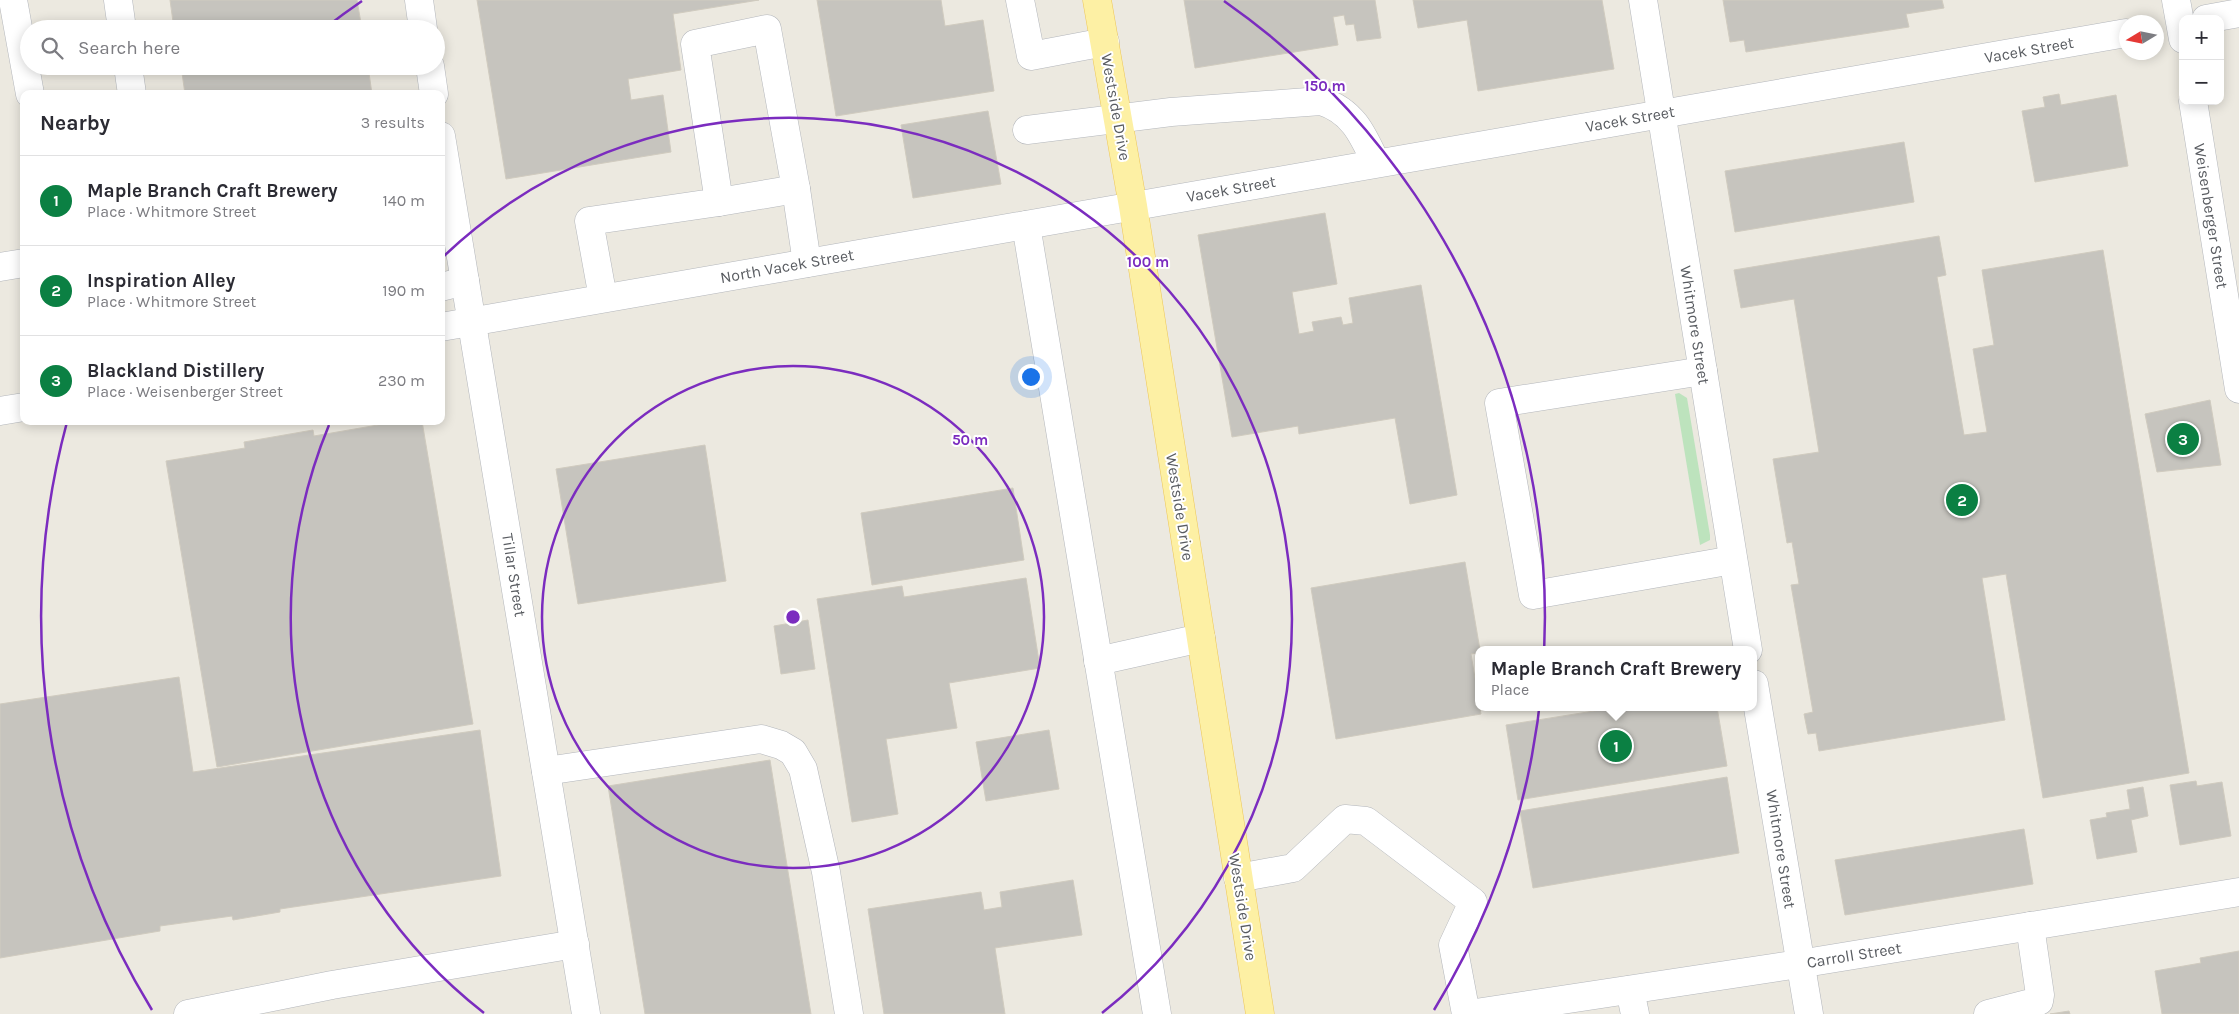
<!DOCTYPE html>
<html lang="en">
<head>
<meta charset="utf-8">
<style>
	body { margin:0; font-family:Karla,sans-serif; background:#f2f2f3; color:#2b2b33 }
	.controls { position:absolute; right:15px; top:15px; display:grid; overflow:hidden; border-radius:10px; box-shadow:0 2px 12px #0003 }
	.controls button { width:45px; height:45px; display:grid; place-items:center; padding:0; border:0; border-bottom:1px solid #e1e1e2; background:#fff; color:#2b2b33; font:25px sans-serif }
	.compass { position:absolute; left:2119px; top:15px; width:45px; height:45px; border-radius:50%; background:#fff; box-shadow:0 2px 12px #0003; rotate:260deg }
	.you { position:absolute; left:1030px; top:376px; width:18px; height:18px; margin:-12px; border:4px solid #fff; border-radius:50%; background:#1a73e8; box-shadow:0 0 0 8px #1a73e833 }
	.badge { display:grid; place-items:center; width:32px; height:32px; border-radius:50%; background:#0b8043; color:#fff; font-size:16px; font-weight:700 }
	.pin { position:absolute; translate:-50% -50%; border:2px solid #fff; box-shadow:0 1px 5px #0006 }
	.popup { position:absolute; left:1475px; top:646px; width:282px; height:65px; box-sizing:border-box; display:grid; place-content:center; border-radius:10px; background:#fff; filter:drop-shadow(0 1px 4px #0005); font-size:16px; white-space:nowrap; color:#7c7c81 }
	.popup b { font-size:19px; color:#2b2b33 }
	.popup::after { content:''; position:absolute; left:50%; top:100%; margin-left:-10px; border:10px solid transparent; border-top-color:#fff }
	.list { margin:0; padding:0; list-style:none }
	h2 { display:flex; justify-content:space-between; align-items:center; height:65px; margin:0; padding:0 20px; font-size:21px }
	h2 small { font-size:16px; font-weight:400; color:#7c7c81 }
	.list li { display:grid; grid-template-columns:32px 1fr auto; gap:15px; align-items:center; box-sizing:border-box; height:90px; padding:0 20px; border-top:1px solid #e1e1e2 }
	.list b { display:block; font-size:19px; white-space:nowrap }
	.list p { margin:0; font-size:16px; white-space:nowrap; color:#7c7c81 }
	.list em { font-size:16px; font-style:normal; color:#7c7c81 }
	.icon { flex:none; width:28px; height:28px; fill:none; stroke:currentColor; stroke-width:2; stroke-linecap:round; stroke-linejoin:round }
	.map { position:relative; flex:none; width:2239px; height:1014px; overflow:hidden }
	.search { position:absolute; background:#fff; box-shadow:0 2px 12px #0003; left:20px; top:20px; width:425px; height:55px; display:flex; align-items:center; gap:12px; box-sizing:border-box; padding:0 18px; border-radius:28px; color:#7c7c81; font-size:19px }
	.panel { position:absolute; background:#fff; box-shadow:0 2px 12px #0003; left:20px; top:90px; width:425px; height:335px; border-radius:10px }
	.map>svg:first-child { display:block }
</style>
</head>
<body>
<div class="map">
<svg width="2239" height="1014" viewBox="0 0 2239 1014">
	<rect width="100%" height="100%" fill="#ece9e0"/>
	<polygon fill="#bde3bd" points="1679,393 1687,398 1710,535 1710,540 1700,545 1675,394"/>
	<g fill="#c6c4be" stroke="#d0cbbf">
		<polygon points="170,0 357,0 362,29 174,29"/>
		<polygon points="477,0 759,0 673,14 681,70 628,79 631,100 663,95 671,152 506,179"/>
		<polygon points="817,0 941,0 945,26 983,20 994,91 836,116"/>
		<polygon points="1184,0 1375,0 1381,38 1357,41 1354,24 1346,25 1344,15 1333,17 1338,45 1195,68"/>
		<polygon points="1413,0 1602,0 1614,69 1478,91 1467,20 1418,28"/>
		<polygon points="1723,0 1942,0 1944,8 1906,14 1909,27 1746,52 1744,40 1730,42"/>
		<polygon points="181,66 368,66 372,94 185,94"/>
		<polygon points="2059,94 2061,105 2116,95 2128,166 2035,182 2022,111 2045,107 2043,97"/>
		<polygon points="988,111 1001,184 913,198 901,125"/>
		<polygon points="1904,142 1914,202 1735,232 1725,171"/>
		<polygon points="1325,213 1337,284 1292,292 1299,334 1314,331 1312,322 1341,317 1343,325 1353,323 1349,298 1421,285 1457,495 1410,504 1395,418 1299,434 1298,426 1232,437 1198,235"/>
		<polygon points="1939,236 1946,275 1937,277 1964,435 1987,432 1973,349 1994,345 1982,270 2103,250 2189,773 2043,798 2006,574 1982,578 2005,720 1819,751 1816,733 1808,734 1804,714 1813,712 1791,585 1799,584 1792,542 1787,543 1773,459 1819,452 1794,299 1741,308 1734,270"/>
		<polygon points="2210,400 2221,465 2157,472 2145,414"/>
		<polygon points="401,421 422,421 473,724 217,767 166,461 245,448 244,442 313,430 314,436"/>
		<polygon points="705,445 726,581 578,604 556,469"/>
		<polygon points="1013,488 1024,560 872,585 861,513"/>
		<polygon points="1465,562 1480,650 1478,653 1471,654 1481,714 1336,739 1311,588"/>
		<polygon points="1026,578 1040,668 949,683 957,728 886,739 898,814 852,822 817,599 902,586 904,597"/>
		<polygon points="808,620 815,669 781,674 774,626"/>
		<polygon points="179,677 193,772 480,730 501,876 280,909 280,912 233,920 232,916 160,926 160,931 0,958 0,704"/>
		<polygon points="1619,707 1717,707 1727,766 1518,800 1506,725"/>
		<polygon points="1049,730 1059,789 986,801 976,742"/>
		<polygon points="770,760 811,1014 645,1014 608,786"/>
		<polygon points="1727,777 1739,853 1533,888 1520,811"/>
		<polygon points="2196,781 2197,786 2222,782 2231,836 2180,845 2170,785"/>
		<polygon points="2143,787 2148,816 2131,820 2137,852 2097,859 2090,820 2107,817 2106,813 2130,809 2127,790"/>
		<polygon points="2024,829 2033,884 1845,915 1835,860"/>
		<polygon points="1073,880 1082,935 995,948 1005,1014 884,1014 868,909 981,892 984,910 1002,907 1000,892"/>
		<polygon points="2239,951 2239,1014 2162,1014 2155,971 2201,963 2200,958"/>
		<polygon points="2069,1011 2070,1014 2050,1014"/>
	</g>
	<g fill="none" stroke-linecap="round" stroke-linejoin="round">
		<defs>
			<g id="minor">
				<polyline points="13,0 30,94"/>
				<polyline points="118,0 122,29"/>
				<polyline points="419,0 423,29"/>
				<polyline points="1020,0 1031,56 1105,42"/>
				<polyline points="1643,0 1748,650"/>
				<polyline points="2176,0 2183,39"/>
				<polyline points="2206,19 2239,13"/>
				<polyline points="128,66 132,94"/>
				<polyline points="430,66 434,94"/>
				<polyline points="2193,101 2239,389"/>
				<path d="M 1027,130 L 1171,112 L 1321,101 C 1353,111 1363,135 1376,163"/>
				<polyline points="441,136 586,1014"/>
				<polyline points="719,202 796,189"/>
				<polyline points="1026,225 1157,1014"/>
				<polyline points="0,267 24,263"/>
				<polyline points="441,287 465,281"/>
				<polyline points="603,298 589,221 719,202 695,44 767,29 796,189 807,263"/>
				<polyline points="441,327 2126,33"/>
				<polyline points="1703,371 1499,403 1533,595 1733,560"/>
				<polyline points="0,411 24,407"/>
				<polyline points="1098,661 1201,638"/>
				<polyline points="1754,684 1809,1014"/>
				<polyline points="546,771 761,739 781,745 793,752 803,769 826,872 849,1014"/>
				<polyline points="1238,878 1293,868 1345,819 1366,821 1473,902 1453,945 1466,1014"/>
				<polyline points="1630,990 1635,1014"/>
				<polyline points="188,1014 332,985 575,944"/>
				<polyline points="1469,1014 1799,964 2239,892"/>
				<polyline points="1988,1014 2039,1001 2040,995 2030,926"/>
			</g>
			<polyline id="major" points="1097,0 1133,206 1260,1014"/>
		</defs>
		<use href="#minor" stroke="#b3b6bb" stroke-width="29"/>
		<use href="#major" stroke="#edc658" stroke-width="29"/>
		<use href="#minor" stroke="#fff" stroke-width="28"/>
		<use href="#major" stroke="#fdf0a4" stroke-width="28"/>
	</g>
	<g fill="none" stroke="#7b2cbf" stroke-width="2.5">
		<circle cx="793" cy="617" r="251"/>
		<path d="M484 1013A502 502 0 0 1 329 425M444 256A502 502 0 1 1 1102 1013"/>
		<path d="M152 1010A752 752 0 0 1 67 422M325 28A752 752 0 0 1 362 1M1224 1A752 752 0 0 1 1434 1010"/>
	</g>
	<g text-anchor="middle" dominant-baseline="central" stroke-width="4" stroke-linejoin="round" paint-order="stroke">
		<g font-size="16" fill="#595c61" stroke="#fff">
			<text transform="translate(2029 50) rotate(-10)">Vacek Street</text>
			<text transform="translate(1116 107) rotate(80)">Westside Drive</text>
			<text transform="translate(1630 119) rotate(-10)">Vacek Street</text>
			<text transform="translate(1231 189) rotate(-10)">Vacek Street</text>
			<text transform="translate(2211 216) rotate(81)">Weisenberger Street</text>
			<text transform="translate(787 266) rotate(-10)">North Vacek Street</text>
			<text transform="translate(1695 325) rotate(81)">Whitmore Street</text>
			<text transform="translate(1180 507) rotate(81)">Westside Drive</text>
			<text transform="translate(514 575) rotate(81)">Tillar Street</text>
			<text transform="translate(1781 849) rotate(81)">Whitmore Street</text>
			<text transform="translate(1243 907) rotate(81)">Westside Drive</text>
			<text transform="translate(1854 955) rotate(-9)">Carroll Street</text>
		</g>
	</g>
	<circle cx="793" cy="617" r="8" fill="#7b2cbf" stroke="#fff" stroke-width="2.5"/>
	<g font-size="15" text-anchor="middle" font-weight="bold" fill="#7b2cbf" stroke="#fff" stroke-width="4" stroke-linejoin="round" paint-order="stroke">
		<text x="1325" y="91">150 m</text>
		<text x="1148" y="267">100 m</text>
		<text x="970" y="445">50 m</text>
	</g>
</svg>
<div class="controls">
<button>+</button>
<button>−</button>
</div>
<svg class="compass" viewBox="-18 -18 36 36"><path d="M0-13l5 13h-10z" fill="#e53935"/><path d="M0 13l5-13h-10z" fill="#7c7c81"/></svg>
<div class="you"></div>
<div class="pin badge" style="left:1616px;top:746px">1</div>
<div class="popup"><b>Maple Branch Craft Brewery</b>Place</div>
<div class="pin badge" style="left:1962px;top:500px">2</div>
<div class="pin badge" style="left:2183px;top:439px">3</div>
<div class="search"><svg class="icon" aria-label="search" viewBox="0 0 24 24"><circle cx="10" cy="10" r="6"/><path d="M15 15l6 6"/></svg>Search here</div>
<section class="panel">
<h2>Nearby<small>3 results</small></h2>
<ul class="list">
<li><span class="badge">1</span><div><b>Maple Branch Craft Brewery</b><p>Place · Whitmore Street</p></div><em>140 m</em></li>
<li><span class="badge">2</span><div><b>Inspiration Alley</b><p>Place · Whitmore Street</p></div><em>190 m</em></li>
<li><span class="badge">3</span><div><b>Blackland Distillery</b><p>Place · Weisenberger Street</p></div><em>230 m</em></li>
</ul>
</section>
</div>
</body>
</html>
